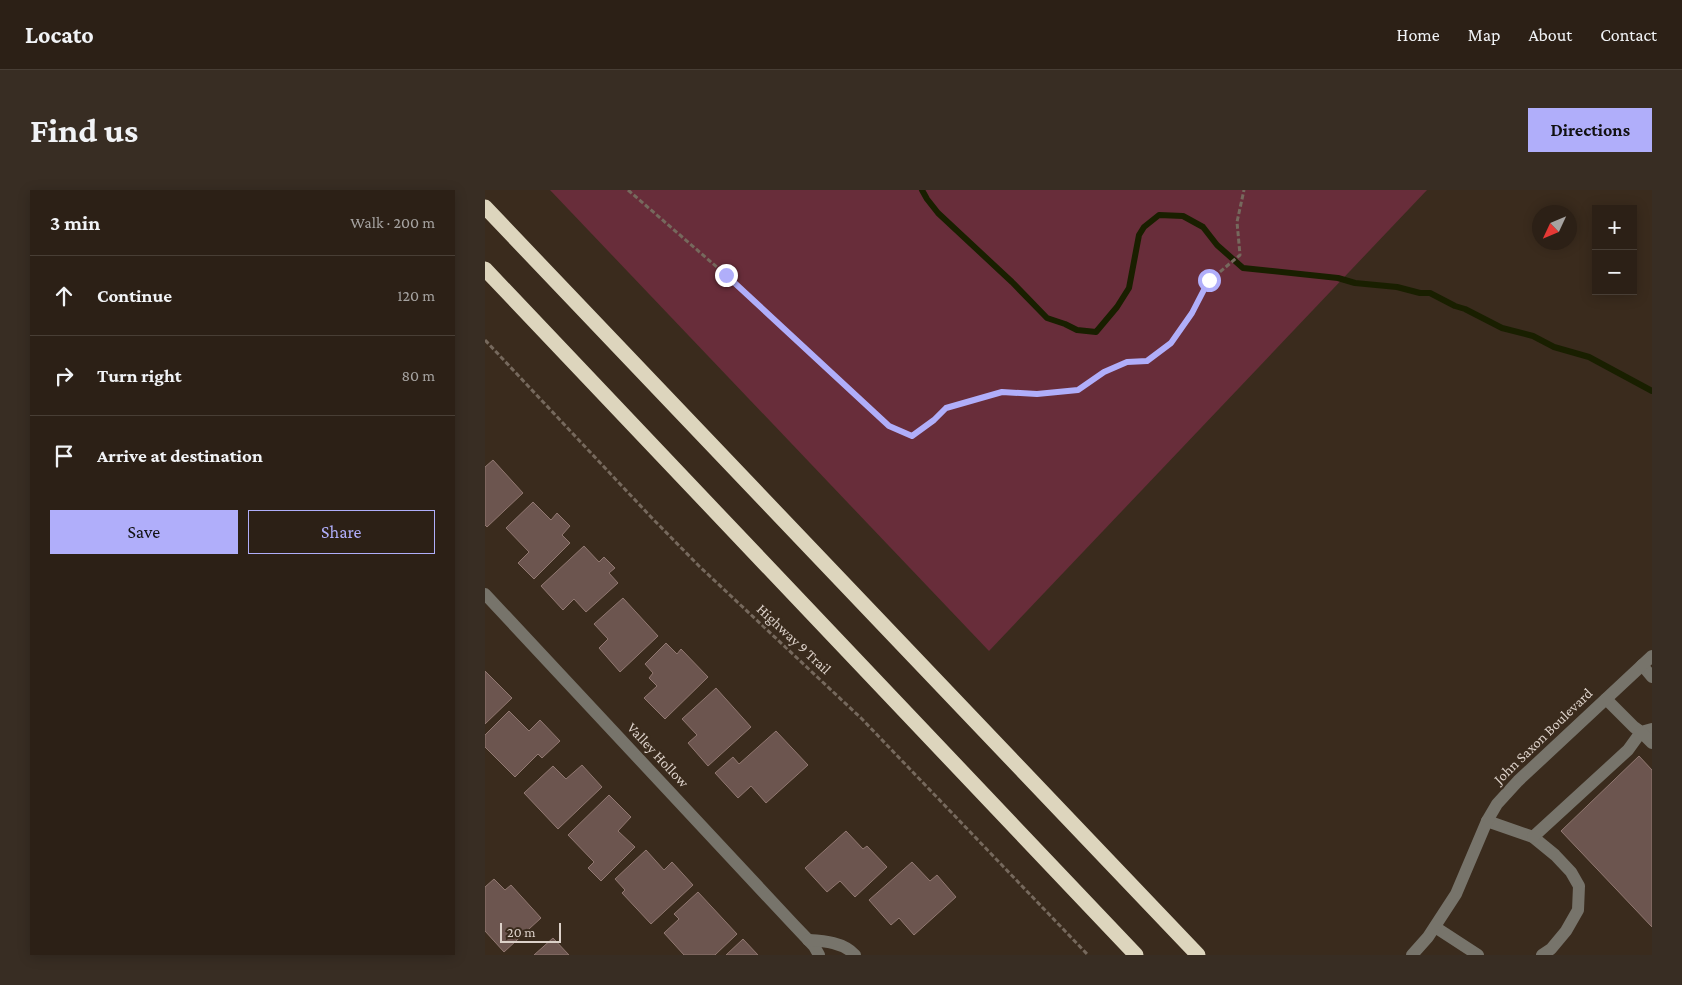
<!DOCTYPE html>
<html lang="en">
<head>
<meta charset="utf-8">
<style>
	body { margin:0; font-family:"Crimson Pro",serif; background:#382d23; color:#f1f3f6 }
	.controls { position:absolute; right:15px; top:15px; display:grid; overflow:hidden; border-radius:0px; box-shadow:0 2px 12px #0003 }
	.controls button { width:45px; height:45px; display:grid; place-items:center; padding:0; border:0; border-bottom:1px solid #483e35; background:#2c2016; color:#f1f3f6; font:25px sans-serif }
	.compass { position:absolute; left:1047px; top:15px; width:45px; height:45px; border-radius:50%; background:#2c2016; box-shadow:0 2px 12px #0003; rotate:226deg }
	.scale { position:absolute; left:15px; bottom:12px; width:61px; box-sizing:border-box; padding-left:5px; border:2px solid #dcd1c9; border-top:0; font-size:14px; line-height:18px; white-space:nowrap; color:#dcd1c9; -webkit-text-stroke:4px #3a2b1d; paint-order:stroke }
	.stop { position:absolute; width:15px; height:15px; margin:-11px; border:4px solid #b0aefa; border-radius:50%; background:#fff }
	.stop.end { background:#b0aefa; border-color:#fff; box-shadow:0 1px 5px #0008 }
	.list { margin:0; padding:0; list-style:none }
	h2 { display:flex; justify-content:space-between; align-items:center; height:65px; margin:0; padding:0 20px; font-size:21px }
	h2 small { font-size:16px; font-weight:400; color:#a6a3a1 }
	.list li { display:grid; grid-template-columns:32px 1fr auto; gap:15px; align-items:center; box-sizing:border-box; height:80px; padding:0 20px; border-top:1px solid #483e35 }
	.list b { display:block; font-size:19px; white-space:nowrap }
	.list em { font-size:16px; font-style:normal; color:#a6a3a1 }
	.actions { display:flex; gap:10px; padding:15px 20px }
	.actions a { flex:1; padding:11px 0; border:1px solid #b0aefa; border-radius:0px; text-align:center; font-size:18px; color:#b0aefa }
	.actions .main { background:#b0aefa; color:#111 }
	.icon { flex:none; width:28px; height:28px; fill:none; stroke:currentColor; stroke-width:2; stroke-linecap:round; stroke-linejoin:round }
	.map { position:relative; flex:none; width:1167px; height:765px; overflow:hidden; border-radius:0px }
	header { display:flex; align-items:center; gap:30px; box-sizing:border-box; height:70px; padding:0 25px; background:#2c2016; border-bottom:1px solid #483e35 }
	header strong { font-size:24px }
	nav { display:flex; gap:28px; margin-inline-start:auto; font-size:18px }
	.intro { display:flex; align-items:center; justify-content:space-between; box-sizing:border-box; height:120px; padding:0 30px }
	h1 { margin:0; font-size:35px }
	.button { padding:12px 22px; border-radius:0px; background:#b0aefa; color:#111; font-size:18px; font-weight:700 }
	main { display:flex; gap:30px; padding:0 30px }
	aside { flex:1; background:#2c2016; border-radius:0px; box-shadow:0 2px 12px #0003 }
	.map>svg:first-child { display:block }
</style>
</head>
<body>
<header>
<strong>Locato</strong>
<nav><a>Home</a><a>Map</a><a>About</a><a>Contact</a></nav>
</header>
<div class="intro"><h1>Find us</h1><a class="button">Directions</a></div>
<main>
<aside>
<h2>3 min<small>Walk · 200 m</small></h2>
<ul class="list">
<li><svg class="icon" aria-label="ahead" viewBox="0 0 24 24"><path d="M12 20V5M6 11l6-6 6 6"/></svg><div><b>Continue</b></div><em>120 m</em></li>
<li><svg class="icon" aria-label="right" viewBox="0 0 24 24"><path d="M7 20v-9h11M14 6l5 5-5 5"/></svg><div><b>Turn right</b></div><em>80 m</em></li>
<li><svg class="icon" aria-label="arrive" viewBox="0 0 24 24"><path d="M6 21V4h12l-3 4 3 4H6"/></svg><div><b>Arrive at destination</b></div></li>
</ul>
<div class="actions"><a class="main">Save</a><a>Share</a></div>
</aside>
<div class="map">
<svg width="1167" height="765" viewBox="0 0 1167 765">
	<rect width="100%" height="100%" fill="#3a2b1d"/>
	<polygon fill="#682d3a" points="65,0 942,0 504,461"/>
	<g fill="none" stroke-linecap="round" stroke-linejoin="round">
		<polyline stroke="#191f00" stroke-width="6" points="437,0 442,9 453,23 527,92 562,128 580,134 592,140 611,142 632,117 644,98 654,45 659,37 674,25 698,26 718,37 732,55 758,78 853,88 870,93 912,97 935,103 945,103 970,116 980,119 1017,138 1048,146 1069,157 1104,167 1167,201"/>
	</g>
	<g fill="#6c554f" stroke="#917871">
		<polygon points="8,270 38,303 2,337 0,335 0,277"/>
		<polygon points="48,312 66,330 72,323 85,336 77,345 85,353 49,389 33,373 44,362 21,338"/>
		<polygon points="99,356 114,372 119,367 130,378 124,383 133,393 101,422 89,409 78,420 56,396"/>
		<polygon points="138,408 173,446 135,482 114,458 123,449 109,434"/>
		<polygon points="181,453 192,464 196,459 223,487 180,529 159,508 172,496 164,488 168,483 160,474"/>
		<polygon points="0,481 27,508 0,534"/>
		<polygon points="231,498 266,537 223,576 203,553 212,545 197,529"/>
		<polygon points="24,521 44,541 55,530 75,551 57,568 53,564 30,587 0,557 0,545"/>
		<polygon points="291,541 323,575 281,613 266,596 253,608 230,583 248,567 254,574"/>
		<polygon points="1154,566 1167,580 1167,737 1076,641"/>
		<polygon points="97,575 117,597 73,639 39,603 68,576 81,589"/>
		<polygon points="124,605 146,627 133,641 150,657 116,691 103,678 109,672 83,645"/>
		<polygon points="361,641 378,659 382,656 402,677 370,707 355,691 342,702 320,678"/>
		<polygon points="161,660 179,680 187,672 208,695 166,734 137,703 140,700 130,689"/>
		<polygon points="427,672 445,691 452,685 471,707 429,745 414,728 406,735 384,710"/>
		<polygon points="9,689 20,700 26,695 56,728 19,762 0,741 0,697"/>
		<polygon points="213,702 252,744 230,765 199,765 179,743 194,729 189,724"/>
		<polygon points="68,748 84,765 49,765"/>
		<polygon points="258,749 273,765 241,765"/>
	</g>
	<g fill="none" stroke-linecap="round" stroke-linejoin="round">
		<g stroke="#76695d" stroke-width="3" stroke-dasharray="5 2.5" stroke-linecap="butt">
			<polyline points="143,0 241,85 403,236 427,246 449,230 461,218 517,202 552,204 593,200 619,182 642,172 662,171 687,153 707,123 724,91 755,65 752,32 759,0"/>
			<polyline points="0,150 166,327 214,376 377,529 603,765"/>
		</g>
		<g stroke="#77746b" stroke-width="12">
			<polyline points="0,404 309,735 329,756 334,765"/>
			<polyline points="1157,475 1167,487"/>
			<polyline points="1121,509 1149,537 1156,542 1167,539"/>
			<polyline points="1002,631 1048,647 1070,665 1086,682 1094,696 1093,720 1081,741 1066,759 1057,765"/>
			<polyline points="1048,647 1143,560 1156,542 1167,553"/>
			<polyline points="950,737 993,765"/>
			<path d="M 323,750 C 339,751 358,752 370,765"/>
			<polyline points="927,765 943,747 971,704 1002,631 1012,614 1033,591 1167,466"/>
		</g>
		<g stroke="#ddd5bd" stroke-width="15">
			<polyline points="0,17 713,765"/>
			<polyline points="0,79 651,765"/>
		</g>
	</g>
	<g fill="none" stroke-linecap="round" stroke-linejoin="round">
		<polyline stroke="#b0aefa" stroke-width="6" points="241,85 404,236 427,246 449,230 461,218 517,202 552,204 593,200 619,182 642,172 662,171 686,153 707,123 724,90"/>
	</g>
	<g text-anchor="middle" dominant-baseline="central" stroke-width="4.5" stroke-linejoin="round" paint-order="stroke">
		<g font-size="15" fill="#dcd1c9" stroke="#3a2b1d">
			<text transform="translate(309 449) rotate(43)">Highway 9 Trail</text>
			<text transform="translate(1058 546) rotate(-44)">John Saxon Boulevard</text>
			<text transform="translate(173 565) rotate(47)">Valley Hollow</text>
		</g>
	</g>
</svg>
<div class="controls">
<button>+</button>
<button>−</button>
</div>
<svg class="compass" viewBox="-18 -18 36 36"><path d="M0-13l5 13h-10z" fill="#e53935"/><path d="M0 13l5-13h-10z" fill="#a6a3a1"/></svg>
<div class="scale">20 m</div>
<div class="stop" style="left:724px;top:90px"></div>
<div class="stop end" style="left:241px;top:85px"></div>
</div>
</main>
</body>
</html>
